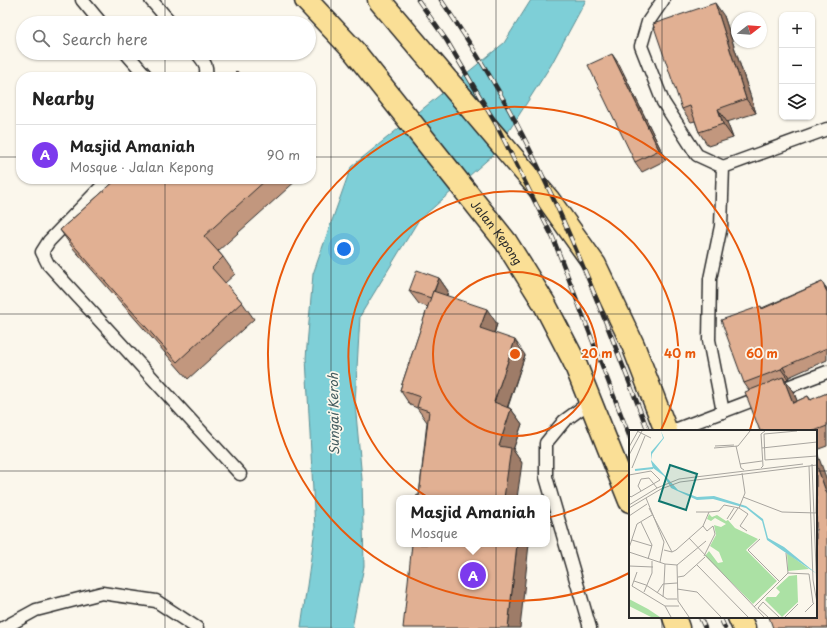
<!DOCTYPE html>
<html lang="en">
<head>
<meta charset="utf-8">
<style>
	body { margin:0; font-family:"Playpen Sans",sans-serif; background:#f2f2f2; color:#222 }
	.controls { position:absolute; right:12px; top:12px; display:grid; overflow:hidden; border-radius:8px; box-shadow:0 1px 3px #0004 }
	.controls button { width:36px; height:36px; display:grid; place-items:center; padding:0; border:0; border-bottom:1px solid #e0e0e0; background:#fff; color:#222; font:20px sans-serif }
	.compass { position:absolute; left:731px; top:12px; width:36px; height:36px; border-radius:50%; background:#fff; box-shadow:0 1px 3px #0004; rotate:73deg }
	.you { position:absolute; left:344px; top:249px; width:14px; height:14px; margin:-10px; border:3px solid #fff; border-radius:50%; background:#1a73e8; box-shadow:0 0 0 6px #1a73e833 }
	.badge { display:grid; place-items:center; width:26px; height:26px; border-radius:50%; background:#7c3aed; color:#fff; font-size:13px; font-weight:700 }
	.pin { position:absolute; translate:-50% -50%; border:2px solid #fff; box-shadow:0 1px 4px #0006 }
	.popup { position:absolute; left:396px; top:495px; width:154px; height:52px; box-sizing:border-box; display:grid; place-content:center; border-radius:8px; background:#fff; filter:drop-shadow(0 1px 3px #0005); font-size:13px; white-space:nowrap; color:#767676 }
	.popup b { font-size:15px; color:#222 }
	.popup::after { content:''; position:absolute; left:50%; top:100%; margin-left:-8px; border:8px solid transparent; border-top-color:#fff }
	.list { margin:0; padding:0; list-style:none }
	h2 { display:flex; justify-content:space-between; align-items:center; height:52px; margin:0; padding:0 16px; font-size:17px }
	h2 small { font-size:13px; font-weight:400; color:#767676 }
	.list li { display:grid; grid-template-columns:26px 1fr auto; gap:12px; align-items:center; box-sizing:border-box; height:60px; padding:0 16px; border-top:1px solid #e0e0e0 }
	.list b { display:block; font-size:15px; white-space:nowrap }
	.list p { margin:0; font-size:13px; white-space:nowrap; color:#767676 }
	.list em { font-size:13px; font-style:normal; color:#767676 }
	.icon { flex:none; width:22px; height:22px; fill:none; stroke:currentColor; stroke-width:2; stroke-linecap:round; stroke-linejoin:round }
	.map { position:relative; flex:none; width:827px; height:628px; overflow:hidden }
	.search { position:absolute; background:#fff; box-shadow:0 1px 3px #0004; left:16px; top:16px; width:300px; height:44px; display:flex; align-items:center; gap:10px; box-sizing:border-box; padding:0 14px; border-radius:22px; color:#767676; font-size:15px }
	.panel { position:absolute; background:#fff; box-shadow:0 1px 3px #0004; left:16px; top:72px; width:300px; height:112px; border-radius:16px }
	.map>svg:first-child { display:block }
</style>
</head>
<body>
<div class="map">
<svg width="827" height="628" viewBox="0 0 827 628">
	<rect width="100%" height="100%" fill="#fbf7ec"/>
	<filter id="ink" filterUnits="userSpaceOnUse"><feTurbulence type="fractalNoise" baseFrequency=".025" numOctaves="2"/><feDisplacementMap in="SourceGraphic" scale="8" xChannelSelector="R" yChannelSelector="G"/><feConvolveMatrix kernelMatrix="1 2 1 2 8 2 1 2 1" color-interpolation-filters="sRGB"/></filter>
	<g filter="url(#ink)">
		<polygon fill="#7ecfd7" stroke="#5d8d92" points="531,0 586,0 551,65 494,154 418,221 360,316 355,403 362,479 364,566 352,628 301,628 315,529 306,358 313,274 351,167 504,43"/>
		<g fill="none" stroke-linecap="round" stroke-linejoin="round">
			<defs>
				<g id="lane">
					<polyline points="82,0 101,23"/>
					<polyline points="151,0 171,23"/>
					<polyline points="663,0 648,22 641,46 663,102 697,155 723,167"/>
					<polyline points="126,53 147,77"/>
					<path d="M 197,53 C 203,61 209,66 205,77"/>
					<polyline points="109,179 49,241 42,252 48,264 240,474"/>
					<polyline points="723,412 709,340 710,279 721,226 723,167 827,129"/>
					<polyline points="672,431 827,372"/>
					<polyline points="3,628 36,610 102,593 156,601 197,628"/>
					<polyline points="590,628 546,477 546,443 564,421 590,402"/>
				</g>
				<g id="primary">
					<path id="s1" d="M 306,0 L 354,51 L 506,242 L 544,303 L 574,361 L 630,501"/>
					<polyline points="379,0 548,199 595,265 633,345 666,431"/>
					<polyline points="674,617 678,628"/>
					<polyline points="739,617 744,628"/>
				</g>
			</defs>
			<use href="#lane" stroke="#2b2b2b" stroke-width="15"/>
			<use href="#primary" stroke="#2b2b2b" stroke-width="25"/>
			<use href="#lane" stroke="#fbf7ec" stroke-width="12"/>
			<use href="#primary" stroke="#fadf96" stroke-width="22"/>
			<defs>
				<g id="rail">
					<polyline points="418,0 447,41 496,124 553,238 630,438"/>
					<path d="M 441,0 C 471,44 500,90 524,138 C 572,232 610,332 648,431"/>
					<polyline points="700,617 705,628"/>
					<polyline points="720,617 725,628"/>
				</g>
			</defs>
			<use href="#rail" stroke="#2b2b2b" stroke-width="4.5"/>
			<use href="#rail" stroke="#fbf7ec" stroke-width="3" stroke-dasharray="9" stroke-linecap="butt"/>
		</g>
		<g fill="#c2977e" stroke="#2b2b2b">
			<polygon points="724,16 756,113 727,122 733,138 708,146 699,132 695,121 691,122 682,109"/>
			<polygon points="619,64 666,160 642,172 635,162"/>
			<polygon points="311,157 315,163 311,167"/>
			<polygon points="117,179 298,179 218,251 223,257 235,274 225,283 242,302 254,319 188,379 72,247 60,230"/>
			<polygon points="439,278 448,291 447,296 497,324 494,333 525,355 508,407 511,409 522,424 513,450 522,463 419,496 427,422 417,408 410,405 400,390 428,307 419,304 409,291"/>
			<polygon points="822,282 827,289 827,360 789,377 788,379 785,380 794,393 797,401 808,396 811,400 827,393 827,446 816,450 816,617 816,431 760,431 749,390 744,383 762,308"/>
		</g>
		<g fill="#9e7b67" stroke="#2b2b2b">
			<polygon points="715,3 724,16 756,113 746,99"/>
			<polygon points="612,54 619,64 666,160 659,150"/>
			<polygon points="718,109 727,122 733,138 723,124"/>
			<polygon points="439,278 448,291 441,311 432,298"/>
			<polygon points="822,282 827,289 827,292"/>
			<polygon points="487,309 497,324 491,343 480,328"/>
			<polygon points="515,340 525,355 504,417 494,402"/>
			<polygon points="783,367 789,377 788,379 781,369"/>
			<polygon points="783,377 794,393 804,418 793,403"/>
			<polygon points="511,409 522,424 513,450 522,463 517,498 504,498 499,446"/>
			<polygon points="816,450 827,480 827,494 816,464"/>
			<polygon points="517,544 529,544 520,628 508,628"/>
		</g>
		<g fill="#e1b093" stroke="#2b2b2b">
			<polygon points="715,3 746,99 718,109 723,124 699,132 690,106 682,109 653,24"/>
			<polygon points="612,54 659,150 635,162 588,65"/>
			<polygon points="237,71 242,77 231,77"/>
			<polygon points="117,179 267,179 204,236 223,257 212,268 242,302 177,362 60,230"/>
			<polygon points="417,270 439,278 434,291 433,291 431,298 409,291"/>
			<polygon points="822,282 827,292 827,348 783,367 781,369 744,383 721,320 761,306 762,309"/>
			<polygon points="433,291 487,309 480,328 515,340 494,402 511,409 499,446 511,448 504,498 416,498 417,495 419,496 429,411 417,407 420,397 400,390"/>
			<polygon points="783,377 793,403 808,396 810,400 827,393 827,426 814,431 760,431 745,392"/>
			<polygon points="816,464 827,494 827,628 773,628 769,617 816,617"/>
			<polygon points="412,544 517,544 508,628 403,628"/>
		</g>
	</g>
	<path fill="none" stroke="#2b2b2b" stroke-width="1" stroke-opacity="0.55" d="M 165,0 L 165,23M 331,0 L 331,628M 496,0 L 496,628M 662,0 L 662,431M 165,53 L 165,77M 0,157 L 21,157M 311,157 L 827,157M 165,179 L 165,628M 0,314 L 827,314M 0,471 L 630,471M 816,471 L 827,471M 662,617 L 662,628"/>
	<g fill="none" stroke="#e8590c" stroke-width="2">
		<circle cx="515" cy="354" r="82"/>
		<path d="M630 473A165 165 0 1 1 661 430"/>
		<path d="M629 573A247 247 0 1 1 750 430"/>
	</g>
	<g text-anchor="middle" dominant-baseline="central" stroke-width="3.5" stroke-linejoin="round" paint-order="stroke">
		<g font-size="12" fill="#2b2b2b" stroke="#fbf7ec">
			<text stroke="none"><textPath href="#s1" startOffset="301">Jalan Kepong</textPath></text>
		</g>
		<g font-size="13" font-style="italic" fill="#445c5f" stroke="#fbf7ec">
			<text transform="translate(333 414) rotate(-91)">Sungai Keroh</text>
		</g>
	</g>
	<g transform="translate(629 430)">
		<rect width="188" height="188" fill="#fbf7ec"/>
		<path d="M 80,84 L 83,87 L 88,85 L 97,91 L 99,90 L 106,98 L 129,109 L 117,120 L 148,151 L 124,174 L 76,126 L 80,121 L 89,133 L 94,132 L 90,122 L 81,116 L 87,105 L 85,95 L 92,97 L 97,94 L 86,88 L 82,91 L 78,89 ZM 158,123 L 180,139 L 159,141 ZM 168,145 L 169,172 L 153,187 L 136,170 L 138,167 L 147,167 L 151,162 L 147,158 L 160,146 ZM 0,169 L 19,179 L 31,187 L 22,187 L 0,176 Z" fill="#abe1a4"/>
		<path d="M 32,1 L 35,8 L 23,24 L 22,30 L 49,60 L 68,67 L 85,66 L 117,76 L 134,89 L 139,108 L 155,117 L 188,144 L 138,110 L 133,91 L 117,78 L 84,69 L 68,70 L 42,58 L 35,46 L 24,38 L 22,31 L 22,22 L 34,8 Z" fill="#7ecfd7"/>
		<path fill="none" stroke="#7ecfd7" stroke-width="2" d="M 6,40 L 24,38"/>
		<path fill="none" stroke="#a8a59f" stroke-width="1" d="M 8,1 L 22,8M 168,1 L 135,4 L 136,30 L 188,26M 86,16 L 105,15M 107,16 L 112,38 L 115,40M 0,17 L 9,1M 85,18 L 109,16 L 121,1M 133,18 L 188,12M 0,25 L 13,1M 111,34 L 133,31M 183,34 L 188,164M 180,36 L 184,150 L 188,173M 3,38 L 16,6M 132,38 L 134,36 L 132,4 L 136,1M 0,45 L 22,41 L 31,50 L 2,67 L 0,65M 12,61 L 9,56 L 12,49 L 20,48 L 28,58M 114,67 L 153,82 L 188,83M 17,68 L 35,112 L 31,132M 0,75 L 28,58 L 50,49 L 174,34M 0,78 L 32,59 L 51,52 L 188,35M 20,78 L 43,122M 110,78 L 119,84 L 111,96 L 118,101M 67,82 L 80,82M 187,83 L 188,40M 0,86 L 18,74M 98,89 L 105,78M 101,90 L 109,78M 12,92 L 23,115 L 19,129M 74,96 L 78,101 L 84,96 L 86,104 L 75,126M 60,108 L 135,187M 131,109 L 119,120 L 151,152M 3,110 L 23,116M 0,118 L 8,94 L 23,85M 35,120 L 43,122 L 47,120 L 74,96 L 80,82 L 90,81 L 95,75 L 110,78 L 116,63 L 113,43M 0,122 L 36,134 L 48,135 L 77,111M 157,123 L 159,143M 48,135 L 49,171 L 60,187M 68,135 L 119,187M 0,136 L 24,137M 8,142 L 3,156 L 36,176 L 50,176M 49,147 L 55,146 L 76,127M 5,151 L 17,155 L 38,169 L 48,169M 35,154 L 36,134M 48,159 L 68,162 L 92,187M 15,162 L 23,143 L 23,131M 28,163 L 34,154 L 48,153M 34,167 L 35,154M 36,176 L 42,187M 125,177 L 159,143 L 180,144 L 184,173M 176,182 L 185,173M 139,187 L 129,178 L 134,172 L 150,187M 156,187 L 169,174"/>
		<path fill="#0f766e" fill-opacity="0.15" stroke="#0f766e" stroke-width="2" d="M 41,35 L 68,44 L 57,80 L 30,71 Z"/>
		<rect width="188" height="188" fill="none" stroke="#2b2b2b" stroke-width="2"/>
	</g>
	<circle cx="515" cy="354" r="6" fill="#e8590c" stroke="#fbf7ec" stroke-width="2"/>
	<g font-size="12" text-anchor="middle" font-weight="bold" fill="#e8590c" stroke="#fbf7ec" stroke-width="3.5" stroke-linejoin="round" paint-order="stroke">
		<text x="597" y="358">20 m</text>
		<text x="680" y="358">40 m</text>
		<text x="762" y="358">60 m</text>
	</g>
</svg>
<div class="controls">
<button>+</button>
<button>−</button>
<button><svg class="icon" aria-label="layers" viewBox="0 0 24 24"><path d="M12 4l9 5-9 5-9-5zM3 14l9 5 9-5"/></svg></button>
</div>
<svg class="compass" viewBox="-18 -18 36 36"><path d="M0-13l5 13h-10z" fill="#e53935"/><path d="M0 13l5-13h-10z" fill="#767676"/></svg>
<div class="you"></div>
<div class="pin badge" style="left:473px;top:575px">A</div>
<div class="popup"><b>Masjid Amaniah</b>Mosque</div>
<div class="search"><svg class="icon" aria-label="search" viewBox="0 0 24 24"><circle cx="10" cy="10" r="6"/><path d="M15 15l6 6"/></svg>Search here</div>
<section class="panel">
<h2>Nearby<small></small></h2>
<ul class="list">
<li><span class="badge">A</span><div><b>Masjid Amaniah</b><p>Mosque · Jalan Kepong</p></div><em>90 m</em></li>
</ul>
</section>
</div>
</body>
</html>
